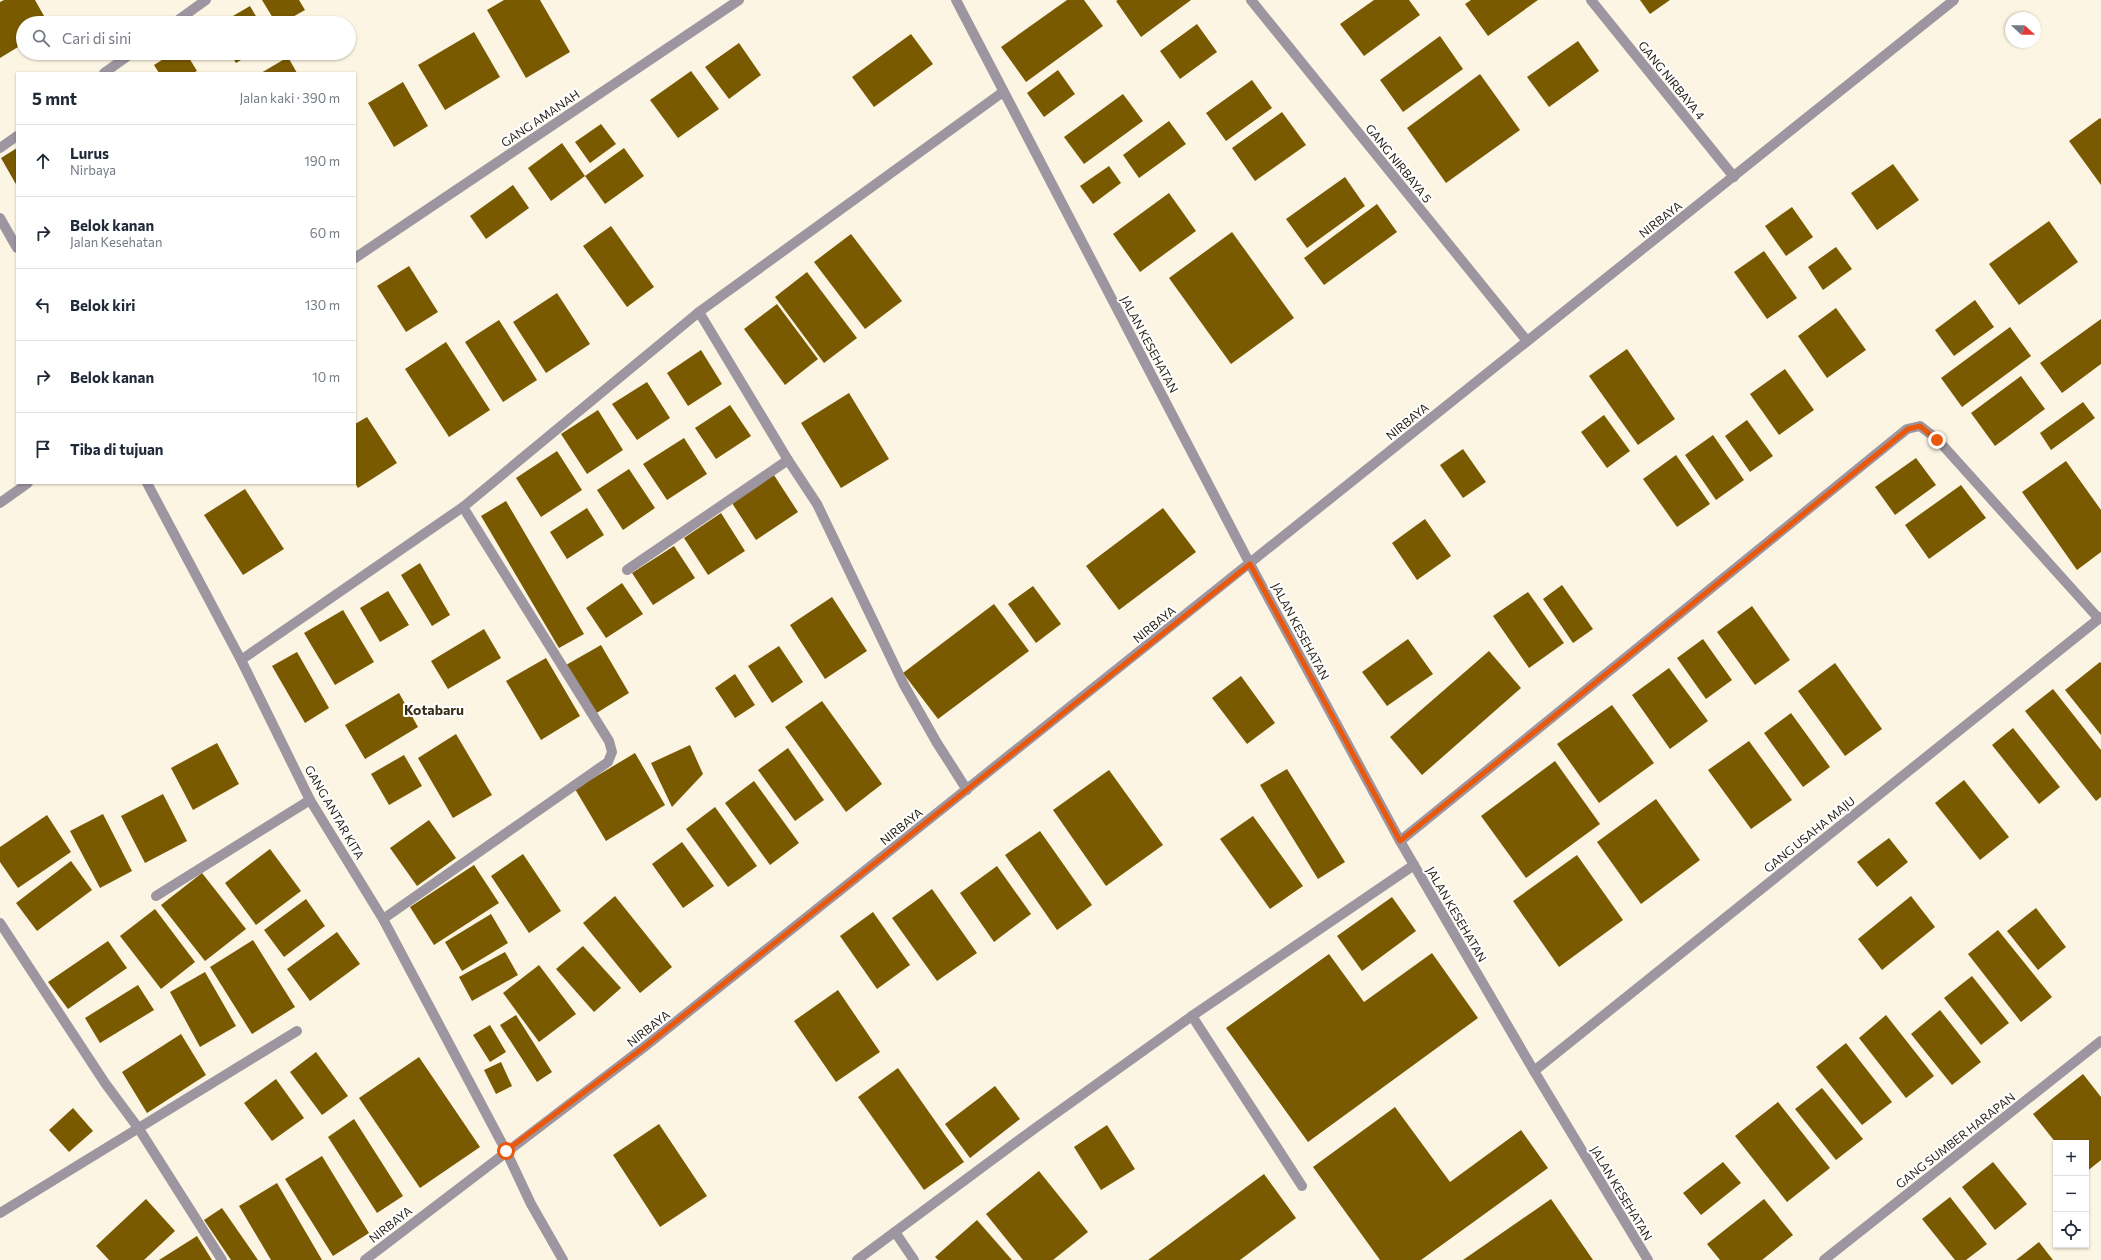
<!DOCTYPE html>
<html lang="id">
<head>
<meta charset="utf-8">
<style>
	body { margin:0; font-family:Commissioner,sans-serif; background:#f2f2f3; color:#1f2937 }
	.controls { position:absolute; right:12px; bottom:12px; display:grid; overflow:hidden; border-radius:0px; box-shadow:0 1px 3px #0004 }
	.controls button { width:36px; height:36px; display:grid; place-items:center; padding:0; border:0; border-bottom:1px solid #e0e1e3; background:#fff; color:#1f2937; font:20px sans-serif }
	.compass { position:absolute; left:2005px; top:12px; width:36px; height:36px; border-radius:50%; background:#fff; box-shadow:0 1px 3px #0004; rotate:111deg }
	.stop { position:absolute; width:12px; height:12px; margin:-9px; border:3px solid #ea580c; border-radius:50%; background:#fff }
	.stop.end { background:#ea580c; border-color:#fff; box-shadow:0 1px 4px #0008 }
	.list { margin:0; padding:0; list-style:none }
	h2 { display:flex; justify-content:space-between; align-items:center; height:52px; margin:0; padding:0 16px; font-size:17px }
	h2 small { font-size:13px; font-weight:400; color:#747a83 }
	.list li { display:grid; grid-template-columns:26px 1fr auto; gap:12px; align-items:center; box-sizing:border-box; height:72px; padding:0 16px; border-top:1px solid #e0e1e3 }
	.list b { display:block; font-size:15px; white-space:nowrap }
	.list p { margin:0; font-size:13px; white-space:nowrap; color:#747a83 }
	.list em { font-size:13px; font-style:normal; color:#747a83 }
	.icon { flex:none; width:22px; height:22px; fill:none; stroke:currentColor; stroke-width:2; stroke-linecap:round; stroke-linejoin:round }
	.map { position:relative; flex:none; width:2101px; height:1260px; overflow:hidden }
	.search { position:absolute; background:#fff; box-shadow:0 1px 3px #0004; left:16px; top:16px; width:340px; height:44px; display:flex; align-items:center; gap:10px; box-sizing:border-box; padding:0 14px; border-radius:22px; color:#747a83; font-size:15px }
	.panel { position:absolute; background:#fff; box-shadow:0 1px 3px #0004; left:16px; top:72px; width:340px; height:412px; border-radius:0px }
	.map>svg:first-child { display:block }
</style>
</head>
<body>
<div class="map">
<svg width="2101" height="1260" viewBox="0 0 2101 1260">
	<rect width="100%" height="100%" fill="#fdf5e3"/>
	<g fill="#7a5a00">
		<polygon points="4,0 35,0 48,23 23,23 23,44 0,58 0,2"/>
		<polygon points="262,0 299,0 305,10 282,23 276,23"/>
		<polygon points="504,0 540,0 570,52 526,78 487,10"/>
		<polygon points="1067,0 1084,0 1103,26 1026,82 1001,47"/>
		<polygon points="1118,0 1191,0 1141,37 1116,1"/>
		<polygon points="1374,0 1409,0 1420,15 1364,56 1340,24"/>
		<polygon points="1471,0 1538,0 1488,36 1465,4"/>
		<polygon points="1640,0 1670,0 1650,14"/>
		<polygon points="250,6 260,23 221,23"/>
		<polygon points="1197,24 1217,52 1180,79 1160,51"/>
		<polygon points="474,32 500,77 445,110 418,65"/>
		<polygon points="911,34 933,64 874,107 852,77"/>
		<polygon points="1440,36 1463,69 1403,112 1380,80"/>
		<polygon points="1578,41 1599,71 1549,107 1527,77"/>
		<polygon points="739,43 761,75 729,99 705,67"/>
		<polygon points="173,53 186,53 197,71 193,73 159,73 154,65"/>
		<polygon points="230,53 253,53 236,63"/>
		<polygon points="288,57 297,73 261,73"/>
		<polygon points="1058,70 1075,94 1044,117 1027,93"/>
		<polygon points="691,71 719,109 678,138 650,100"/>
		<polygon points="1480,74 1520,130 1446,183 1407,128"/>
		<polygon points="1252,80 1272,108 1226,141 1206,113"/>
		<polygon points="403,82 428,126 394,147 368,103"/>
		<polygon points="1123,94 1143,121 1084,164 1064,137"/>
		<polygon points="1282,112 1306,145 1255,181 1232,148"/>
		<polygon points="2100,118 2101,119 2101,185 2069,141"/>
		<polygon points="1169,121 1186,144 1139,178 1123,155"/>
		<polygon points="601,124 616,144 590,163 575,142"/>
		<polygon points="562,143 585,176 551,201 528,168"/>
		<polygon points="17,148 17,186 1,158"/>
		<polygon points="624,148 644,176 605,204 585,176"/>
		<polygon points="1893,164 1919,200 1877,230 1851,193"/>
		<polygon points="1109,166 1121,183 1093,204 1080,186"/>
		<polygon points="1345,177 1365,206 1307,248 1286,219"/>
		<polygon points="513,185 529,208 486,239 470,216"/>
		<polygon points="1169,193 1196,231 1140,272 1113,234"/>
		<polygon points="1377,204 1397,232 1324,285 1304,258"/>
		<polygon points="1792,207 1813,237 1786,256 1765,226"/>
		<polygon points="2049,221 2078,262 2019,305 1989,264"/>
		<polygon points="611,226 654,287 627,307 583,246"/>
		<polygon points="1232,232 1294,318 1231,364 1169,278"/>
		<polygon points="851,234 902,301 865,329 814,262"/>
		<polygon points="1836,247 1852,269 1823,290 1808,267"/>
		<polygon points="1764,251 1797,298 1767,319 1734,272"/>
		<polygon points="409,266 438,312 406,332 377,286"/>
		<polygon points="807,272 857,338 824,363 775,297"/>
		<polygon points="557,293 590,344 546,373 513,322"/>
		<polygon points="1975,300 1994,327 1954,356 1935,330"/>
		<polygon points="777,304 818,359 785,385 744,329"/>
		<polygon points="1836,308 1866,350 1827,378 1798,336"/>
		<polygon points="2101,319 2101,364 2062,393 2040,363"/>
		<polygon points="499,320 537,380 503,402 465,342"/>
		<polygon points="2010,327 2031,356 1962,407 1941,378"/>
		<polygon points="446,342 490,410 449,437 405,369"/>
		<polygon points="1627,349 1675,419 1638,445 1589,376"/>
		<polygon points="701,350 722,384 688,406 667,373"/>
		<polygon points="1785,369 1814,410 1779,435 1750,394"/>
		<polygon points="2021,376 2045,409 1995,446 1971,413"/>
		<polygon points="647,382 670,418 637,440 612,404"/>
		<polygon points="849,393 889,459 841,488 801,423"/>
		<polygon points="2083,402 2095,418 2051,450 2040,433"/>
		<polygon points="730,405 751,436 716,459 695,428"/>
		<polygon points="598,410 623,450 587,474 561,434"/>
		<polygon points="1604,415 1630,451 1607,468 1581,432"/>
		<polygon points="367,417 397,463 358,488 355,483 355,424"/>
		<polygon points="1747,420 1773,456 1750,472 1725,436"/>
		<polygon points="1713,435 1744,480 1716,500 1685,455"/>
		<polygon points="684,438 707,474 667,500 643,464"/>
		<polygon points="1463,449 1486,482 1463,498 1440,465"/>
		<polygon points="557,451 582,490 541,517 516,478"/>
		<polygon points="1676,455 1710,504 1677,527 1643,479"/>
		<polygon points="1916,458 1936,485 1895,515 1875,487"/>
		<polygon points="2066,461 2101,510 2101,552 2077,570 2022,492"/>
		<polygon points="629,469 655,508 623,530 597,490"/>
		<polygon points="772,472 798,512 756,540 730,500"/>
		<polygon points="1961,485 1986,518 1929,559 1905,525"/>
		<polygon points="245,489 284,549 243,575 204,515"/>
		<polygon points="506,501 584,634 559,648 481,516"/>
		<polygon points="587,508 604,535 567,559 550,532"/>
		<polygon points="1163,508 1196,552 1119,610 1086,566"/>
		<polygon points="721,513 745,551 708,575 684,538"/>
		<polygon points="1425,519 1451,556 1417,580 1392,543"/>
		<polygon points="674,546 695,578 653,605 632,573"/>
		<polygon points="420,563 450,615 432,626 401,575"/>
		<polygon points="622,583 643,614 606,638 586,608"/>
		<polygon points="1562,585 1593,629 1573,643 1543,599"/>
		<polygon points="1033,586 1061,624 1036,643 1008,604"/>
		<polygon points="388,591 409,625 380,642 360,608"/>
		<polygon points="1528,592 1564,643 1529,668 1493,616"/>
		<polygon points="832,597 867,651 825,679 790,625"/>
		<polygon points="994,604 1029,651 938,719 903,673"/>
		<polygon points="1752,606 1790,660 1755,685 1717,632"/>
		<polygon points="343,610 374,662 335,685 304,633"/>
		<polygon points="484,629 501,658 448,689 431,661"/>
		<polygon points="1408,639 1433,674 1387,706 1362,672"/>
		<polygon points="1703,639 1732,680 1706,699 1677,658"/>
		<polygon points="601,645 629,693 595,714 566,665"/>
		<polygon points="779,646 803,682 772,703 748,666"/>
		<polygon points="1489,651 1521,688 1422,775 1390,737"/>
		<polygon points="297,652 329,708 305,723 272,666"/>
		<polygon points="546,658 580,716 541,740 506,681"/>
		<polygon points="2100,662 2101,663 2101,735 2065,690"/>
		<polygon points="1835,663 1882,729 1845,756 1798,691"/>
		<polygon points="1669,668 1708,721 1670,749 1632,695"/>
		<polygon points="735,674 755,705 735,718 715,688"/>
		<polygon points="1241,676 1275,723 1247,744 1212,698"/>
		<polygon points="2053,689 2101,750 2101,797 2096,801 2025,711"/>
		<polygon points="399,693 418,727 365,759 345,725"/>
		<polygon points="822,701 882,784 846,812 785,727"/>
		<polygon points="1612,705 1654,763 1599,803 1557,744"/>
		<polygon points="1791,713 1830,767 1803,787 1764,733"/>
		<polygon points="2013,728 2060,787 2039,804 1992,745"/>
		<polygon points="456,734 492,795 453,818 418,758"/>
		<polygon points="1749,741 1792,800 1751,829 1708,770"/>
		<polygon points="217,743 239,784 193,810 171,768"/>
		<polygon points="690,745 703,774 672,807 651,763"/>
		<polygon points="788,748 824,800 795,821 758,770"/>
		<polygon points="635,753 665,805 606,841 575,789"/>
		<polygon points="404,755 422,786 389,805 371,774"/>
		<polygon points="1555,761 1600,824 1526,878 1481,816"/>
		<polygon points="1287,769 1345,862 1318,879 1260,785"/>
		<polygon points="1109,770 1163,845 1106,886 1053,810"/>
		<polygon points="1964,780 2009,837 1980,860 1935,803"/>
		<polygon points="754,781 799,843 770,865 725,803"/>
		<polygon points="163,794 187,841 145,863 121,816"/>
		<polygon points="1656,799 1700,860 1641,904 1597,842"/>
		<polygon points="715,807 757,866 728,887 686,829"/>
		<polygon points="103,814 132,871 100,888 70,831"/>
		<polygon points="47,815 71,852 18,888 0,862 0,847"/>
		<polygon points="1253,816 1303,886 1270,909 1220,839"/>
		<polygon points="429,820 456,858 417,886 390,848"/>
		<polygon points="1040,831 1092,905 1057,930 1005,855"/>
		<polygon points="1889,838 1908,862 1877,887 1857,862"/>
		<polygon points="682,842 714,886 683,908 652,864"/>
		<polygon points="270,849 301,891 256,925 225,883"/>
		<polygon points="523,854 561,911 529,933 491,876"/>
		<polygon points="1577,855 1623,920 1559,967 1513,901"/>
		<polygon points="71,861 92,890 37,931 16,903"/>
		<polygon points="474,865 499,903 434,945 410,907"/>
		<polygon points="997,866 1031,914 994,942 960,893"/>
		<polygon points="202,873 246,929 205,961 161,905"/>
		<polygon points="932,889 977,953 937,981 892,918"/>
		<polygon points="615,896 672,967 640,993 583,923"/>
		<polygon points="1911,896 1935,927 1882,970 1858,939"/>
		<polygon points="1392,897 1416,931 1362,971 1337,936"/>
		<polygon points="306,899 325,926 284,957 264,930"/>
		<polygon points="2036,908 2066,947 2038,970 2007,931"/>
		<polygon points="155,909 195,962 161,989 120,936"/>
		<polygon points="873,912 910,965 877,989 840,936"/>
		<polygon points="491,914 508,943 462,971 445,942"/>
		<polygon points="1998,930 2052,997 2021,1022 1968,954"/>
		<polygon points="337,932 360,964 310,1001 287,969"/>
		<polygon points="253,940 295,1007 252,1034 210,967"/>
		<polygon points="108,941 127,968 68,1009 48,982"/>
		<polygon points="583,946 621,988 594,1012 556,969"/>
		<polygon points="505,952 518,975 472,1001 459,977"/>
		<polygon points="1432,953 1478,1018 1308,1142 1226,1028 1329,954 1364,1002"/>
		<polygon points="539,965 576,1014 539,1042 503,993"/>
		<polygon points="205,972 236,1026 200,1047 170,992"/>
		<polygon points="1972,976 2009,1023 1981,1045 1944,998"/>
		<polygon points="138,985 154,1010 100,1043 85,1018"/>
		<polygon points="838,990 880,1052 836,1082 794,1021"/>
		<polygon points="1940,1010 1981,1062 1952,1085 1911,1034"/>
		<polygon points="516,1015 552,1072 537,1082 500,1025"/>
		<polygon points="1886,1015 1934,1076 1906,1098 1859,1038"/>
		<polygon points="490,1025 506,1052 490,1062 473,1035"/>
		<polygon points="181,1034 206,1075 147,1113 122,1072"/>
		<polygon points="1846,1043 1892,1102 1862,1125 1816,1067"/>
		<polygon points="316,1052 348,1096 322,1115 290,1072"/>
		<polygon points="419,1057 480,1147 420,1188 359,1098"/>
		<polygon points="501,1062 512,1086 496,1094 484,1070"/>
		<polygon points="898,1068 964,1162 924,1190 858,1097"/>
		<polygon points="2083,1074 2101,1097 2101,1160 2086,1172 2086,1143 2056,1143 2033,1114"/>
		<polygon points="276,1079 304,1118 272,1141 244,1103"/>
		<polygon points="995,1086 1020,1119 970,1158 945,1124"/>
		<polygon points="1822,1088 1863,1139 1836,1160 1795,1109"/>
		<polygon points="1778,1102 1830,1168 1787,1202 1735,1136"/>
		<polygon points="1395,1107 1450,1182 1521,1130 1548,1168 1421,1260 1380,1260 1313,1167"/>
		<polygon points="73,1108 93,1131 69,1152 49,1130"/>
		<polygon points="354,1119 403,1196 377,1213 328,1137"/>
		<polygon points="659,1124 707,1196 660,1227 613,1155"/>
		<polygon points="1107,1125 1135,1169 1101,1190 1074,1147"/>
		<polygon points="322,1156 369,1233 333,1256 285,1179"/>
		<polygon points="1723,1162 1741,1183 1701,1215 1683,1193"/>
		<polygon points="1993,1162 2027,1204 1995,1230 1962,1187"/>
		<polygon points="1039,1171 1088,1232 1053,1260 1023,1260 986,1214"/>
		<polygon points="1264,1174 1296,1218 1240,1260 1148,1260"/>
		<polygon points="277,1183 322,1260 271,1260 239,1206"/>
		<polygon points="1950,1197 1987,1244 1966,1260 1955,1260 1922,1219"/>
		<polygon points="146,1199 175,1231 144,1260 109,1260 96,1246"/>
		<polygon points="1551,1199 1593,1260 1463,1260"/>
		<polygon points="1764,1199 1793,1235 1762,1260 1720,1260 1707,1244"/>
		<polygon points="222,1208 258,1260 231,1260 204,1220"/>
		<polygon points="977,1220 1012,1260 938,1260 935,1257"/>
		<polygon points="197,1236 212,1260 159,1260"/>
		<polygon points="2039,1242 2053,1260 2016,1260"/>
	</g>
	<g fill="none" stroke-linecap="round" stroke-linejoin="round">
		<g stroke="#9d96a1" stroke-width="10">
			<polyline points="956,0 1250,564 1400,841 1534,1071 1648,1260"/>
			<polyline points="1251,0 1527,341"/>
			<polyline points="1591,0 1734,177"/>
			<polyline points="174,23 206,0"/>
			<polyline points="104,73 132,53"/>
			<polyline points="0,148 17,136"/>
			<polyline points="0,218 17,248"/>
			<polyline points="355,258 739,0"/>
			<polyline points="699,312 788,460 817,504 904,685 937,743 967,790"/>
			<polyline points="147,483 241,660 310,800 383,919 506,1151 531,1204 563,1260"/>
			<polyline points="0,503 28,483"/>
			<polyline points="627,570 788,460"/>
			<polyline points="241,660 463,507 699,312 1003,92"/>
			<polyline points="1400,841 1907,429 1920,426 1937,439 2099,619"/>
			<polyline points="156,896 310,800"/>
			<polyline points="383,919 608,762 612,752 609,741 463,507"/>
			<polyline points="0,923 105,1083 139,1129 222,1260"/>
			<polyline points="1192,1016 1302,1186"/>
			<polyline points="1534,1071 2101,617"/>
			<polyline points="0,1213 297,1031"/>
			<polyline points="895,1232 914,1260"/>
			<polyline points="365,1260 643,1048 1954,0"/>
			<polyline points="857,1260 1034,1129 1192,1016 1414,865"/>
			<polyline points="1824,1260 2101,1041"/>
		</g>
	</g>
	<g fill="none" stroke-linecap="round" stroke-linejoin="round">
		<polyline stroke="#ea580c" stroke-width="5" points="506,1151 643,1048 1250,564 1400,841 1908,429 1920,426 1937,440"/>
	</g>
	<g text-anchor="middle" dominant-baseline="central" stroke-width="4" stroke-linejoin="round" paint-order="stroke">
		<g font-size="12" fill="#231e13" stroke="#fff">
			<text transform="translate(1672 80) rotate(51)">GANG NIRBAYA 4</text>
			<text transform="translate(540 118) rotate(-34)">GANG AMANAH</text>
			<text transform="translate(1399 163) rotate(51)">GANG NIRBAYA 5</text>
			<text transform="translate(1660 219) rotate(-38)">NIRBAYA</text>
			<text transform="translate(1150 344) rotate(62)">JALAN KESEHATAN</text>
			<text transform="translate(1407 421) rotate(-39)">NIRBAYA</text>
			<text transform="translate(1154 624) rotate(-39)">NIRBAYA</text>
			<text transform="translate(1301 631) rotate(62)">JALAN KESEHATAN</text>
			<text transform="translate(335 812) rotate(60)">GANG ANTAR KITA</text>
			<text transform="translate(901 826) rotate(-39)">NIRBAYA</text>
			<text transform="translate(1809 834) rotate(-39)">GANG USAHA MAJU</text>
			<text transform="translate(1457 914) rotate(60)">JALAN KESEHATAN</text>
			<text transform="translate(648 1028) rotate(-38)">NIRBAYA</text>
			<text transform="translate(1955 1140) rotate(-38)">GANG SUMBER HARAPAN</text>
			<text transform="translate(1622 1193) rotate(59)">JALAN KESEHATAN</text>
			<text transform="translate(390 1224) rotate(-38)">NIRBAYA</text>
		</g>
		<g font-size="14" font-weight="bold" fill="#392e16" stroke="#fff">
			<text x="434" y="709">Kotabaru</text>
		</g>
	</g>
</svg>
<div class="controls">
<button>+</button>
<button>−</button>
<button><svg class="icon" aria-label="locate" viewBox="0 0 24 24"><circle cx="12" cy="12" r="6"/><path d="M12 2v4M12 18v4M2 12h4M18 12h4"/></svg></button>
</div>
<svg class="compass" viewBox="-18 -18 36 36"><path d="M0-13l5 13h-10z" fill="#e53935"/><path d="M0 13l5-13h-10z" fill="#747a83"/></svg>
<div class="stop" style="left:506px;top:1151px"></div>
<div class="stop end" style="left:1937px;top:440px"></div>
<div class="search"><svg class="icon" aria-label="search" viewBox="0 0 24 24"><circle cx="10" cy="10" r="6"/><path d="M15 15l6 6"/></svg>Cari di sini</div>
<section class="panel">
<h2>5 mnt<small>Jalan kaki · 390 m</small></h2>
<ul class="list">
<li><svg class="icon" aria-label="ahead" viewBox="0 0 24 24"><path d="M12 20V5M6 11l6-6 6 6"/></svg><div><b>Lurus</b><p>Nirbaya</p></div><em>190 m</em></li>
<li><svg class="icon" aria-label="right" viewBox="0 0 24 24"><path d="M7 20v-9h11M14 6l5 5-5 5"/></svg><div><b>Belok kanan</b><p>Jalan Kesehatan</p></div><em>60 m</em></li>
<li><svg class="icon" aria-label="left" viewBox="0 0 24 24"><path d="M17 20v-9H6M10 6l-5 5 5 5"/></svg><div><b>Belok kiri</b></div><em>130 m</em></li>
<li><svg class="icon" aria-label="right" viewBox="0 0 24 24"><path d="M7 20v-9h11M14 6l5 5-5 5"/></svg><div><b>Belok kanan</b></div><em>10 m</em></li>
<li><svg class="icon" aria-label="arrive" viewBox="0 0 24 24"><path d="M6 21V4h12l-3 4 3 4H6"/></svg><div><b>Tiba di tujuan</b></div></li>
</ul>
</section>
</div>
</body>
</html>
